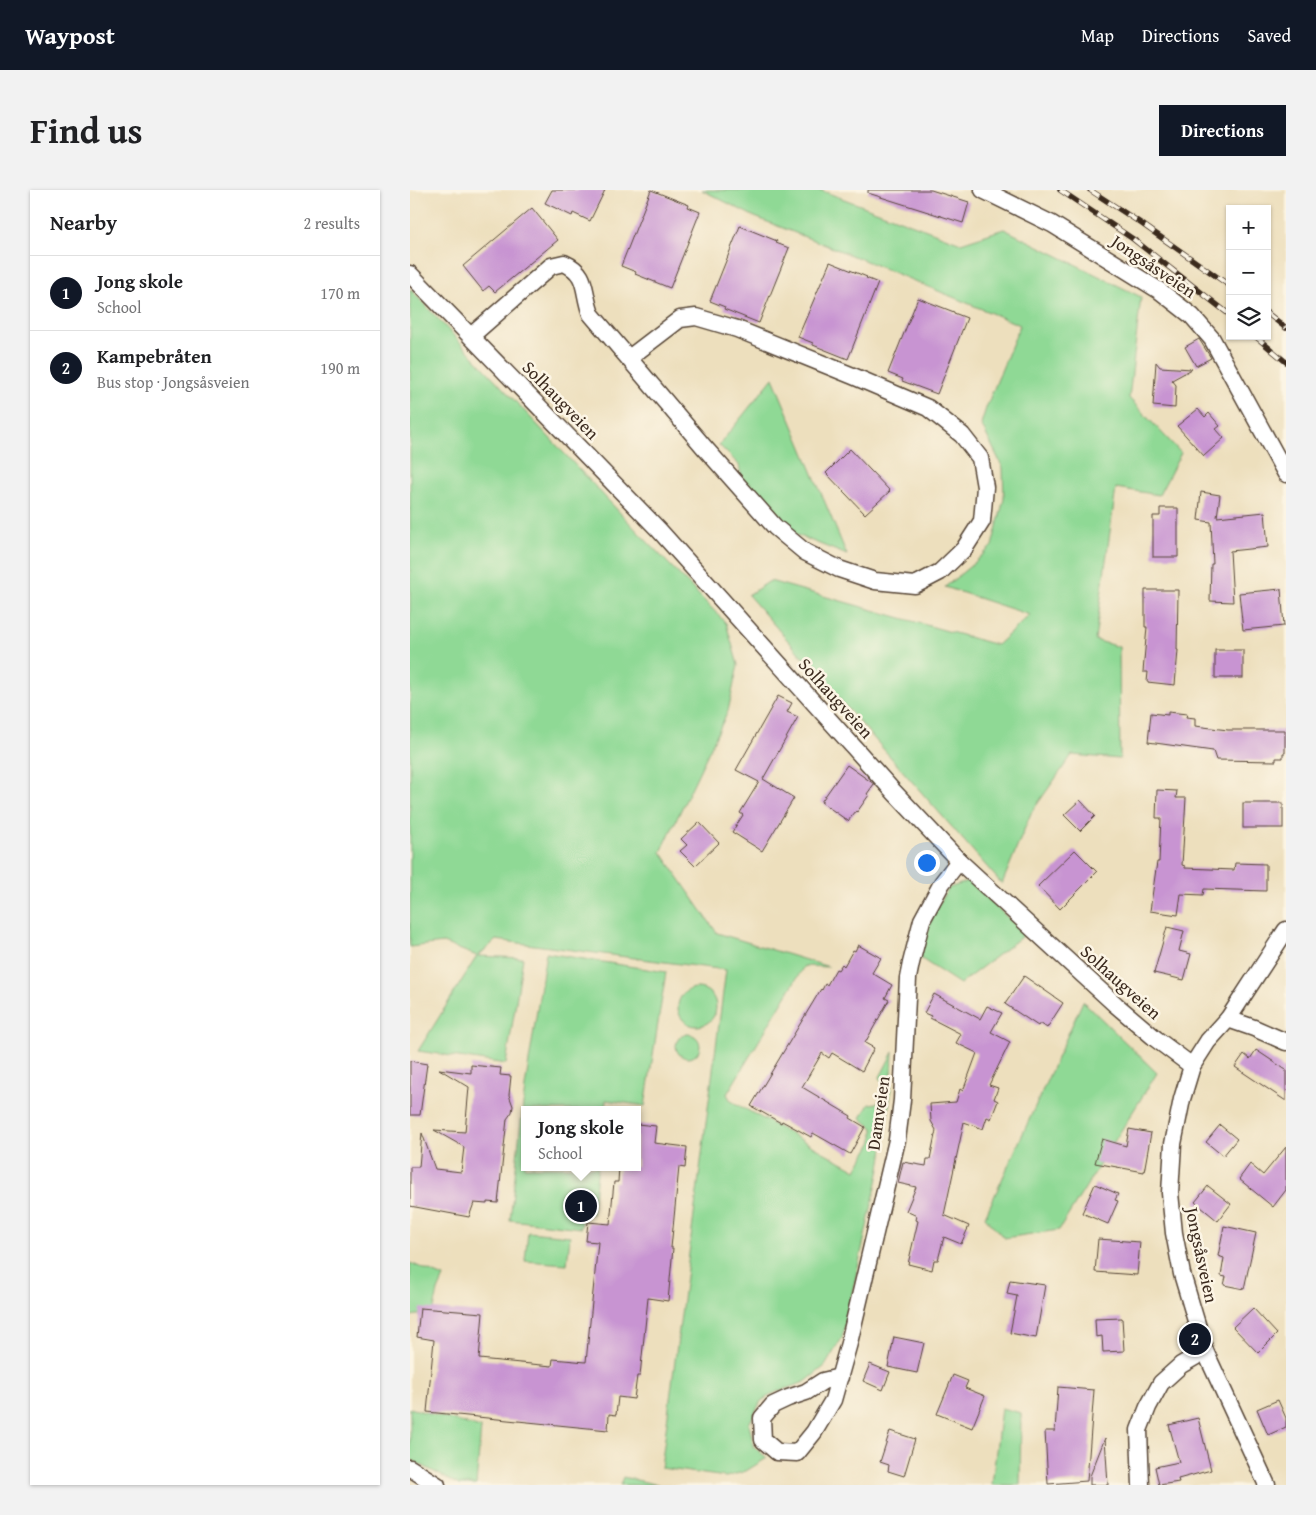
<!DOCTYPE html>
<html lang="en">
<head>
<meta charset="utf-8">
<style>
	body { margin:0; font-family:"Gentium Book Plus",serif; background:#f2f2f2; color:#202124 }
	.controls { position:absolute; right:15px; top:15px; display:grid; overflow:hidden; border-radius:0px; box-shadow:0 1px 4px #0004 }
	.controls button { width:45px; height:45px; display:grid; place-items:center; padding:0; border:0; border-bottom:1px solid #e0e0e0; background:#fff; color:#202124; font:25px sans-serif }
	.you { position:absolute; left:516px; top:672px; width:18px; height:18px; margin:-12px; border:4px solid #fff; border-radius:50%; background:#1a73e8; box-shadow:0 0 0 8px #1a73e833 }
	.badge { display:grid; place-items:center; width:32px; height:32px; border-radius:50%; background:#111827; color:#fff; font-size:16px; font-weight:700 }
	.pin { position:absolute; translate:-50% -50%; border:2px solid #fff; box-shadow:0 1px 5px #0006 }
	.popup { position:absolute; left:111px; top:916px; width:120px; height:65px; box-sizing:border-box; display:grid; place-content:center; border-radius:0px; background:#fff; filter:drop-shadow(0 1px 4px #0005); font-size:16px; white-space:nowrap; color:#757577 }
	.popup b { font-size:19px; color:#202124 }
	.popup::after { content:''; position:absolute; left:50%; top:100%; margin-left:-10px; border:10px solid transparent; border-top-color:#fff }
	.list { margin:0; padding:0; list-style:none }
	h2 { display:flex; justify-content:space-between; align-items:center; height:65px; margin:0; padding:0 20px; font-size:21px }
	h2 small { font-size:16px; font-weight:400; color:#757577 }
	.list li { display:grid; grid-template-columns:32px 1fr auto; gap:15px; align-items:center; box-sizing:border-box; height:75px; padding:0 20px; border-top:1px solid #e0e0e0 }
	.list b { display:block; font-size:19px; white-space:nowrap }
	.list p { margin:0; font-size:16px; white-space:nowrap; color:#757577 }
	.list em { font-size:16px; font-style:normal; color:#757577 }
	.icon { flex:none; width:28px; height:28px; fill:none; stroke:currentColor; stroke-width:2; stroke-linecap:round; stroke-linejoin:round }
	.map { position:relative; flex:none; width:876px; height:1295px; overflow:hidden; border-radius:0px }
	header { display:flex; align-items:center; gap:30px; box-sizing:border-box; height:70px; padding:0 25px; background:#111827; color:#fff }
	header strong { font-size:24px }
	nav { display:flex; gap:28px; margin-inline-start:auto; font-size:18px }
	.intro { display:flex; align-items:center; justify-content:space-between; box-sizing:border-box; height:120px; padding:0 30px }
	h1 { margin:0; font-size:35px }
	.button { padding:12px 22px; border-radius:0px; background:#111827; color:#fff; font-size:18px; font-weight:700 }
	main { display:flex; gap:30px; padding:0 30px }
	aside { flex:1; background:#fff; border-radius:0px; box-shadow:0 1px 4px #0004 }
	.map>svg:first-child { display:block }
</style>
</head>
<body>
<header>
<strong>Waypost</strong>
<nav><a>Map</a><a>Directions</a><a>Saved</a></nav>
</header>
<div class="intro"><h1>Find us</h1><a class="button">Directions</a></div>
<main>
<aside>
<h2>Nearby<small>2 results</small></h2>
<ul class="list">
<li><span class="badge">1</span><div><b>Jong skole</b><p>School</p></div><em>170 m</em></li>
<li><span class="badge">2</span><div><b>Kampebråten</b><p>Bus stop · Jongsåsveien</p></div><em>190 m</em></li>
</ul>
</aside>
<div class="map">
<svg width="876" height="1295" viewBox="0 0 876 1295">
	<rect width="100%" height="100%" fill="#fcf5e5"/>
	<filter id="ink" filterUnits="userSpaceOnUse"><feTurbulence type="fractalNoise" baseFrequency=".02" numOctaves="2"/><feDisplacementMap in="SourceGraphic" scale="10" xChannelSelector="R" yChannelSelector="G"/><feConvolveMatrix kernelMatrix="1 2 1 2 8 2 1 2 1" color-interpolation-filters="sRGB"/></filter>
	<filter id="wash" filterUnits="userSpaceOnUse"><feTurbulence type="fractalNoise" baseFrequency=".0096" numOctaves="4" result="noise"/><feDisplacementMap in="SourceGraphic" scale="20" xChannelSelector="R" yChannelSelector="G"/><feGaussianBlur stdDeviation="1.12" result="paint"/><feColorMatrix in="noise" values="0 0 0 0 0 0 0 0 0 0 0 0 0 0 0 0 0 1.4 0 .05"/><feComposite in="paint" operator="in"/></filter>
	<g filter="url(#wash)">
		<rect width="100%" height="100%" fill="#eddfbd"/>
		<g fill="#8fd995" stroke="#65825a">
			<polygon points="292,0 410,0 551,53 594,39 731,107 719,208 771,263 749,305 706,298 685,450 709,457 710,569 662,565 621,623 592,694 338,405 360,391 587,455 620,425 535,397 564,373 582,356 594,309 593,278 571,234 576,218 610,135 461,73 345,27"/>
			<polygon points="0,99 228,342 316,433 328,475 318,521 251,662 307,743 419,777 394,776 317,904 321,911 446,980 463,951 463,938 451,928 459,914 467,913 476,900 470,887 483,862 481,902 470,979 432,1148 415,1176 395,1192 366,1202 351,1211 339,1234 344,1257 357,1268 336,1281 316,1287 251,1278 316,780 86,750 68,766 113,768 96,874 8,861 67,766 33,753 0,757"/>
			<polygon points="363,188 437,365 377,341 334,301 329,275 309,255"/>
			<polygon points="559,691 615,744 550,794 510,768 523,724 539,698"/>
			<polygon points="136,763 256,782 235,916 196,910 195,920 115,920 115,977 188,977 182,1024 173,1023 171,1038 100,1030 115,897"/>
			<circle cx="287" cy="817" r="19"/>
			<polygon points="673,811 747,883 649,1040 594,1048 575,1027"/>
			<circle cx="278" cy="856" r="12"/>
			<polygon points="118,1042 160,1046 157,1074 115,1071"/>
			<polygon points="0,1073 34,1087 28,1101 23,1123 0,1126"/>
			<polygon points="0,1218 71,1238 66,1295 49,1295 0,1269"/>
			<polygon points="591,1218 611,1223 610,1295 582,1295"/>
			<polygon points="213,1287 249,1295 210,1295"/>
		</g>
		<g id="blocks">
			<g fill="#c894d2">
				<polygon points="142,0 195,0 180,31 163,23 162,26 135,13"/>
				<polygon points="241,0 279,15 278,17 290,22 260,98 225,84 226,82 211,76"/>
				<polygon points="458,0 521,0 559,12 553,33 458,3"/>
				<polygon points="122,18 148,50 85,102 79,96 73,101 53,76"/>
				<polygon points="330,36 367,51 366,53 379,58 349,133 314,119 315,117 300,111"/>
				<polygon points="420,72 457,87 456,88 468,93 438,169 403,155 403,153 388,147"/>
				<polygon points="508,108 544,122 544,123 557,128 527,204 492,191 493,189 478,183"/>
				<polygon points="789,149 801,168 786,176 775,157"/>
				<polygon points="746,172 750,177 782,179 762,190 766,195 765,218 743,216"/>
				<polygon points="788,219 795,227 799,223 810,236 806,239 814,248 794,266 767,236"/>
				<polygon points="440,259 480,301 455,324 416,283"/>
				<polygon points="791,302 810,305 807,327 855,322 858,357 820,361 823,412 800,411 801,374 803,374 801,332 788,330"/>
				<polygon points="750,318 768,318 768,367 743,367 743,326 750,326"/>
				<polygon points="871,399 874,436 833,440 829,403"/>
				<polygon points="735,400 768,400 767,460 768,460 765,495 737,492 738,482 733,482 737,437 735,437"/>
				<rect x="805" y="460" width="28" height="28"/>
				<polygon points="368,506 382,513 377,522 388,527 353,589 384,608 352,661 322,642 333,625 330,623 349,592 326,580"/>
				<polygon points="758,522 777,524 776,527 785,528 785,536 818,540 875,540 875,563 873,563 873,568 866,568 866,571 806,570 803,561 738,552 741,523 758,525"/>
				<polygon points="437,575 464,594 457,604 459,605 447,622 446,621 438,631 411,612"/>
				<polygon points="747,600 767,601 766,608 776,608 772,675 775,676 775,678 824,680 825,673 856,674 856,701 794,699 793,705 771,704 768,725 740,721 747,672 749,672 751,628 746,628"/>
				<polygon points="670,610 685,626 670,641 654,625"/>
				<rect x="833" y="613" width="40" height="25"/>
				<polygon points="289,632 309,653 285,676 270,661 277,655 271,649"/>
				<polygon points="665,660 687,682 650,719 628,696"/>
				<polygon points="757,737 774,741 769,761 781,764 774,790 744,783"/>
				<polygon points="448,755 471,768 462,783 482,795 475,808 479,810 455,853 464,858 452,881 422,863 419,868 412,863 392,897 441,926 440,928 455,937 440,964 403,943 401,947 372,931 371,933 341,916 411,799 412,800 415,794 417,795 426,779 428,780 432,774 434,776 443,760 445,761"/>
				<polygon points="614,786 653,813 637,838 630,833 628,836 595,814"/>
				<polygon points="524,804 570,829 577,816 592,823 581,842 600,852 579,895 588,898 584,909 588,911 581,929 577,927 573,939 554,932 534,1025 559,1036 551,1054 534,1047 528,1070 524,1070 522,1080 498,1074 508,1031 506,1030 507,1026 496,1021 506,997 488,993 493,972 516,976 517,969 520,969 526,940 521,931 520,914 546,912 550,899 553,901 567,863 546,853 551,844 520,828 521,826 514,823"/>
				<polygon points="846,860 876,880 876,911 825,877 834,864 840,869"/>
				<polygon points="0,871 17,874 10,925 0,925"/>
				<polygon points="61,875 91,878 90,885 101,886 99,905 103,916 102,922 97,929 88,1013 77,1012 77,1014 64,1013 59,1027 0,1016 0,977 9,977 12,943 25,979 51,982 54,957 24,940 55,942 59,897 29,879 61,883"/>
				<polygon points="227,934 246,936 244,953 277,957 275,978 269,977 261,1058 263,1058 258,1111 238,1108 230,1186 227,1186 224,1209 208,1207 206,1225 199,1224 198,1240 17,1222 24,1150 7,1147 10,1118 73,1123 69,1169 142,1176 143,1169 176,1172 188,1052 176,1051 178,1032 200,1034 204,992 208,992 209,977 227,977"/>
				<polygon points="810,935 827,949 813,966 796,952"/>
				<polygon points="719,939 741,943 734,982 685,973 692,949 716,956"/>
				<polygon points="876,957 876,1000 863,1017 829,989 840,974 853,985"/>
				<polygon points="685,994 708,1004 705,1010 708,1011 698,1034 672,1023"/>
				<polygon points="798,996 821,1014 808,1031 785,1012"/>
				<polygon points="814,1036 846,1043 834,1099 814,1095 816,1087 811,1086 814,1068 808,1066"/>
				<polygon points="688,1049 730,1052 727,1085 685,1082"/>
				<polygon points="600,1090 635,1095 626,1148 600,1143 607,1106 597,1104"/>
				<polygon points="843,1118 867,1144 848,1163 823,1137"/>
				<polygon points="712,1128 714,1161 693,1162 692,1146 686,1147 685,1129"/>
				<polygon points="484,1147 514,1153 507,1183 478,1177"/>
				<polygon points="460,1174 480,1182 473,1200 453,1191"/>
				<polygon points="543,1185 558,1191 555,1198 575,1206 562,1238 527,1224"/>
				<polygon points="648,1197 684,1200 677,1291 638,1294 635,1241 645,1241"/>
				<polygon points="868,1210 876,1228 876,1237 858,1245 847,1219"/>
				<polygon points="788,1228 801,1280 768,1289 769,1292 749,1295 745,1277 769,1272 759,1235"/>
				<polygon points="480,1241 505,1249 494,1286 478,1281 479,1275 470,1272"/>
				<polygon points="695,1248 698,1295 680,1295 680,1286"/>
			</g>
		</g>
	</g>
	<g filter="url(#ink)">
		<use href="#blocks" fill-opacity="0" stroke="#564536" stroke-width="1"/>
		<g fill="none" stroke-linecap="round" stroke-linejoin="round">
			<defs>
				<g id="minor">
					<polyline points="573,0 642,34 750,101 782,126 802,149 876,284"/>
					<polyline points="0,84 249,340 484,602 549,671 706,815 746,849 782,876"/>
					<path d="M 61,146 L 141,76 L 154,73 C 179,84 172,101 181,124 L 294,257 L 365,337 L 395,362 L 429,379 L 465,391 L 505,395 L 530,382 L 554,359 L 572,331 L 575,297 L 570,268 L 552,245 L 518,218 L 443,186 L 327,139 L 286,127 L 270,129 L 219,168"/>
					<polyline points="818,829 844,838 876,852"/>
					<polyline points="430,1187 413,1191 396,1202 378,1208 363,1215 352,1228 353,1250 367,1262 387,1263 404,1242 423,1210 439,1153 487,950 492,910 498,788 501,773 512,730 532,693 549,671"/>
					<polyline points="0,1278 27,1295"/>
					<polyline points="731,1295 729,1240 738,1217 751,1193 771,1175 795,1161"/>
					<polyline points="857,1295 795,1161 772,1084 764,1043 760,1003 763,954 772,909 782,876 798,851 818,829 876,740"/>
				</g>
			</defs>
			<use href="#minor" stroke="#564536" stroke-width="19"/>
			<use href="#minor" stroke="#fff" stroke-width="16"/>
			<defs>
				<g id="rail">
					<polyline points="650,0 723,49 820,125"/>
					<polyline points="680,0 732,34 820,96"/>
					<polyline points="857,123 876,138"/>
					<polyline points="845,146 876,172"/>
				</g>
			</defs>
			<use href="#rail" stroke="#3b2a1e" stroke-width="5.5"/>
			<use href="#rail" stroke="#fcf5e5" stroke-width="4" stroke-dasharray="11" stroke-linecap="butt"/>
		</g>
	</g>
	<g text-anchor="middle" dominant-baseline="central" stroke-width="5" stroke-linejoin="round" paint-order="stroke">
		<g font-size="18" fill="#3b2a1e" stroke="#fcf5e5">
			<text transform="translate(744 76) rotate(34)">Jongsåsveien</text>
			<text transform="translate(151 210) rotate(46)">Solhaugveien</text>
			<text transform="translate(426 508) rotate(48)">Solhaugveien</text>
			<text transform="translate(711 792) rotate(42)">Solhaugveien</text>
			<text transform="translate(468 923) rotate(-82)">Damveien</text>
			<text transform="translate(792 1065) rotate(78)">Jongsåsveien</text>
		</g>
	</g>
</svg>
<div class="controls">
<button>+</button>
<button>−</button>
<button><svg class="icon" aria-label="layers" viewBox="0 0 24 24"><path d="M12 4l9 5-9 5-9-5zM3 14l9 5 9-5"/></svg></button>
</div>
<div class="you"></div>
<div class="pin badge" style="left:171px;top:1016px">1</div>
<div class="popup"><b>Jong skole</b>School</div>
<div class="pin badge" style="left:785px;top:1149px">2</div>
</div>
</main>
</body>
</html>
